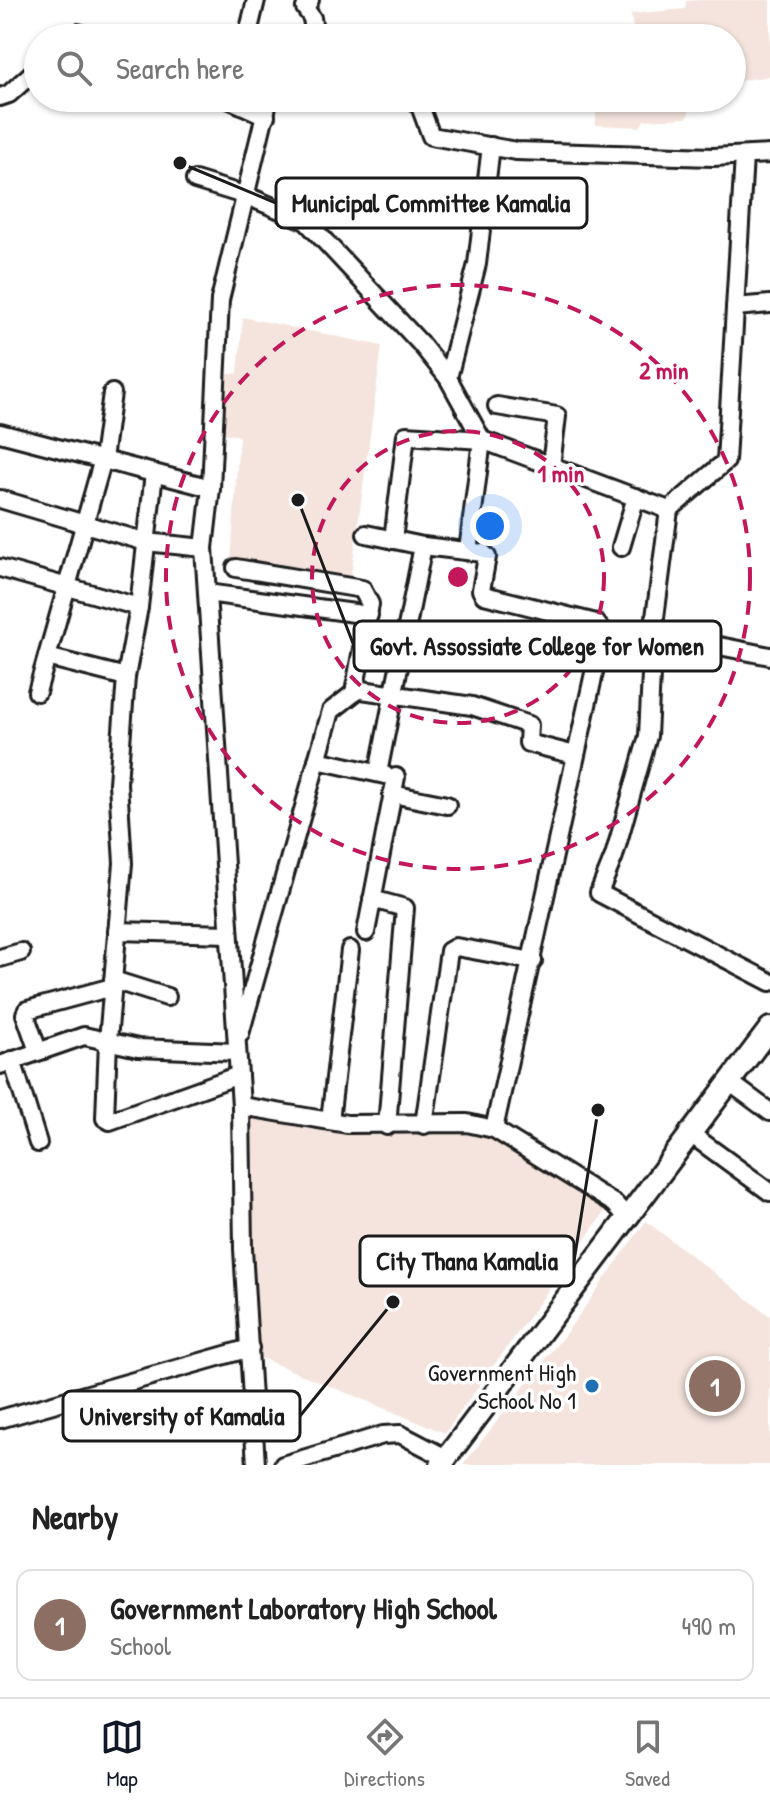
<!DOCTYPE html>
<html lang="en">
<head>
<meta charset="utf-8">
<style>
	body { margin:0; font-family:"Patrick Hand",sans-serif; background:#f2f2f2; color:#222 }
	.you { position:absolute; left:490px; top:526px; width:28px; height:28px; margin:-20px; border:6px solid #fff; border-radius:50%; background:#1a73e8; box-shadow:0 0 0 12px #1a73e833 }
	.badge { display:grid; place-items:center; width:52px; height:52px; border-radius:50%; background:#111827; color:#fff; font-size:26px; font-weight:700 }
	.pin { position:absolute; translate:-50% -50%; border:4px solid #fff; box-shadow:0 2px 8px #0006 }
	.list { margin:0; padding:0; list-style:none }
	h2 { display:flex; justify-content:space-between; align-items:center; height:104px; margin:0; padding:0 32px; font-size:34px }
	h2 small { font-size:26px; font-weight:400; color:#767676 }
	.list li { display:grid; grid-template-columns:52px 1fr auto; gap:24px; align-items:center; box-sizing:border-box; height:112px; margin:0 16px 16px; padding:0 16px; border:2px solid #e0e0e0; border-radius:16px }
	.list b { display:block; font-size:30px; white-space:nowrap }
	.list p { margin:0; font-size:26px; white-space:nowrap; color:#767676 }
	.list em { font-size:26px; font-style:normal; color:#767676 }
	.icon { flex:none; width:44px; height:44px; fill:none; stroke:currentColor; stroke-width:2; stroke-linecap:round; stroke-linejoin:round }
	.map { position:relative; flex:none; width:770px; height:1465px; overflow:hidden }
	.search { position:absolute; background:#fff; box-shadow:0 2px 6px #0004; left:24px; right:24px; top:24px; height:88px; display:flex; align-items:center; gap:20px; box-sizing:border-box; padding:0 28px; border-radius:44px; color:#767676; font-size:30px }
	.sheet { height:232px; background:#fff }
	nav { display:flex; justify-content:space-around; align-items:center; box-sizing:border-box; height:112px; border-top:2px solid #e0e0e0; background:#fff; font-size:22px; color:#767676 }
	nav a { display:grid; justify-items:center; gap:4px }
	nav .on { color:#111827 }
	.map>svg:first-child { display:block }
</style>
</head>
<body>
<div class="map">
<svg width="770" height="1465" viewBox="0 0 770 1465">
	<rect width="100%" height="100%" fill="#fff"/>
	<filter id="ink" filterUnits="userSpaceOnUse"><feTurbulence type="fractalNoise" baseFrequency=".0125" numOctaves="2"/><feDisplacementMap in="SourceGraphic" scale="16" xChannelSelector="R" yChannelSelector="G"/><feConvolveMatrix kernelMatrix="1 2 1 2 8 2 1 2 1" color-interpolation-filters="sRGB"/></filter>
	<g filter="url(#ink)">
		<g fill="#f4e4dd">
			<polygon points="700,0 770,0 770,76 732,82 732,38 603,38 634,35 631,14 685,9 686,1"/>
			<polygon points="568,98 708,98 709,110 690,110 687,118 644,120 640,127 596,125 596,109 567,111"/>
			<polygon points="243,317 382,346 350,584 231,564 239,436 219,432 224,375 238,373"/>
			<polygon points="246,1110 387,1132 465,1128 493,1136 609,1206 445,1433 251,1354"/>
			<polygon points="646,1221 770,1316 770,1465 463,1465 572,1325"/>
		</g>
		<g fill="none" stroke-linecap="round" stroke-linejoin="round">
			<defs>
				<g id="minor">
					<polyline points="310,0 305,8 312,18 315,38"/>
					<polyline points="72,38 78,33 96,38"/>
					<polyline points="247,38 256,0"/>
					<polyline points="0,97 9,94 38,68"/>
					<polyline points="226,98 266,116"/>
					<polyline points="417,98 431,136 516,151 713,157 770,154"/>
					<polyline points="744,156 726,461 669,510 653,633 648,736 614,856 599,893 770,982"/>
					<polyline points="195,180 247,196 306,221 420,343 448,378 482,440 669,510"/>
					<polyline points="735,307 770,304"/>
					<polyline points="448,378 477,264 491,146"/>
					<polyline points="497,406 557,416 551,466"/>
					<polyline points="0,433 211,488"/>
					<polyline points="154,473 139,607 126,677 118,783 123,863 108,1041 105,1118 110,1121 239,1075"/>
					<polyline points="0,499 146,542 204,548"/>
					<polyline points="366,534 423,546 483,553 487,557 481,590 484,595 596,623 603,632 494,1129"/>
					<polyline points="393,540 406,435 482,440 468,551"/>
					<polyline points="621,547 636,497"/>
					<polyline points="0,568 139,607"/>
					<polyline points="236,568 362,589 370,604 354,693 331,711 240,1034"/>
					<polyline points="207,593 369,615"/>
					<polyline points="603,632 652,646"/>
					<polyline points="653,633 770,656"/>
					<polyline points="47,657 126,677"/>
					<polyline points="355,689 472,706 529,725 528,743 575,755"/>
					<polyline points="37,692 103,459 112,393"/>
					<polyline points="317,760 385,775"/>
					<polyline points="378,773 423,546"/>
					<polyline points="392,794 447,805"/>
					<polyline points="372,899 405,908 387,1126"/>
					<polyline points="117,931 229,934"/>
					<polyline points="366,932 396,777"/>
					<polyline points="0,958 21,952"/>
					<polyline points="113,980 167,997"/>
					<polyline points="38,1051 25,1014 27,1010 112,987"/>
					<polyline points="12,1060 38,1143"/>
					<polyline points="0,1065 84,1036 138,1048 237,1052"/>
					<polyline points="728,1081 770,1112"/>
					<polyline points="241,1106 347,1124 467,1123 494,1129 615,1204 627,1217"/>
					<polyline points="330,1121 350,950"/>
					<polyline points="424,1125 449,951 456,947 533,961"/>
					<polyline points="688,1132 770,1192"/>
					<polyline points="0,1419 250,1348"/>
					<polyline points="256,1465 243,1249 241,1106 204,548 211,488 220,300 269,98"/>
					<polyline points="283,1465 383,1435 400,1434 446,1458"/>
				</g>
				<polyline id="major" points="441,1465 770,1028"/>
			</defs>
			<use href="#minor" stroke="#1c1c1c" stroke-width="22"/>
			<use href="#major" stroke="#1c1c1c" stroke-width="26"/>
			<use href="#minor" stroke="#fff" stroke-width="16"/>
			<use href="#major" stroke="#fff" stroke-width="20"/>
		</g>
	</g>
	<g fill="none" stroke="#c2185b" stroke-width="4" stroke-dasharray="14 10">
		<circle cx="458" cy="577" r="146"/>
		<circle cx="458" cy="577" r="292"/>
	</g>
	<circle fill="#1f6fb2" stroke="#fff" stroke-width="3" cx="592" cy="1386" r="8"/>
	<g text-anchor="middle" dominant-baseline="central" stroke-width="7" stroke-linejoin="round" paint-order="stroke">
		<g font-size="24" fill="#1c1c1c" stroke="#fff" text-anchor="end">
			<text x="576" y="1372">Government High<tspan x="576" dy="28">School No 1</tspan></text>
		</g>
	</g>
	<circle cx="458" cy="577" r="12" fill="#c2185b" stroke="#fff" stroke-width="4"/>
	<g font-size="24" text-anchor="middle" font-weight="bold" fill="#c2185b" stroke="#fff" stroke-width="7" stroke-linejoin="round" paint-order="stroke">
		<text x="664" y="379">2 min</text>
		<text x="561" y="482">1 min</text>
	</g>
	<path fill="none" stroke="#1c1c1c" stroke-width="3" d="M180 163L276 203M298 500L354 646M598 1110L574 1261M393 1302L300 1416"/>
	<g fill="#1c1c1c" stroke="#fff" stroke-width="3">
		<circle cx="180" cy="163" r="8"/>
		<circle cx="298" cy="500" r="8"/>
		<circle cx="598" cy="1110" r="8"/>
		<circle cx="393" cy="1302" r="8"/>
	</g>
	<g fill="#fff" stroke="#1c1c1c" stroke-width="3">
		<rect x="276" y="178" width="311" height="50" rx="8"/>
		<rect x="354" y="621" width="367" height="50" rx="8"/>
		<rect x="360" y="1236" width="214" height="50" rx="8"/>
		<rect x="63" y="1391" width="237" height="50" rx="8"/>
	</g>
	<g font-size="26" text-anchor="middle" font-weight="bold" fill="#1c1c1c">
		<text x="431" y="212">Municipal Committee Kamalia</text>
		<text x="537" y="655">Govt. Assossiate College for Women</text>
		<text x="467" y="1270">City Thana Kamalia</text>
		<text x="182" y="1425">University of Kamalia</text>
	</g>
</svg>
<div class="you"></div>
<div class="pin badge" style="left:715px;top:1386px;background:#8d6e63">1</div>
<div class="search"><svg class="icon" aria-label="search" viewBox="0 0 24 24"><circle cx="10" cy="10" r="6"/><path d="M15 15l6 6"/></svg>Search here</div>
</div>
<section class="sheet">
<h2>Nearby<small></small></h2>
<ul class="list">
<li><span class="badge" style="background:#8d6e63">1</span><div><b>Government Laboratory High School</b><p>School</p></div><em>490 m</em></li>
</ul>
</section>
<nav>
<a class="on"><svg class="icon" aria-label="map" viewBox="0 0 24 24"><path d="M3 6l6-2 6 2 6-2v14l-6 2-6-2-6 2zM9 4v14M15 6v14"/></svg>Map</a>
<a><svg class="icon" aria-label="directions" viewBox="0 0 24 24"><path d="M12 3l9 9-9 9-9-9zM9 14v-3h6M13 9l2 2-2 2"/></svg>Directions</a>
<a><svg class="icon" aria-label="saved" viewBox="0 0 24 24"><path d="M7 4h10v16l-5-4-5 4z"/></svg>Saved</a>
</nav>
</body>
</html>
